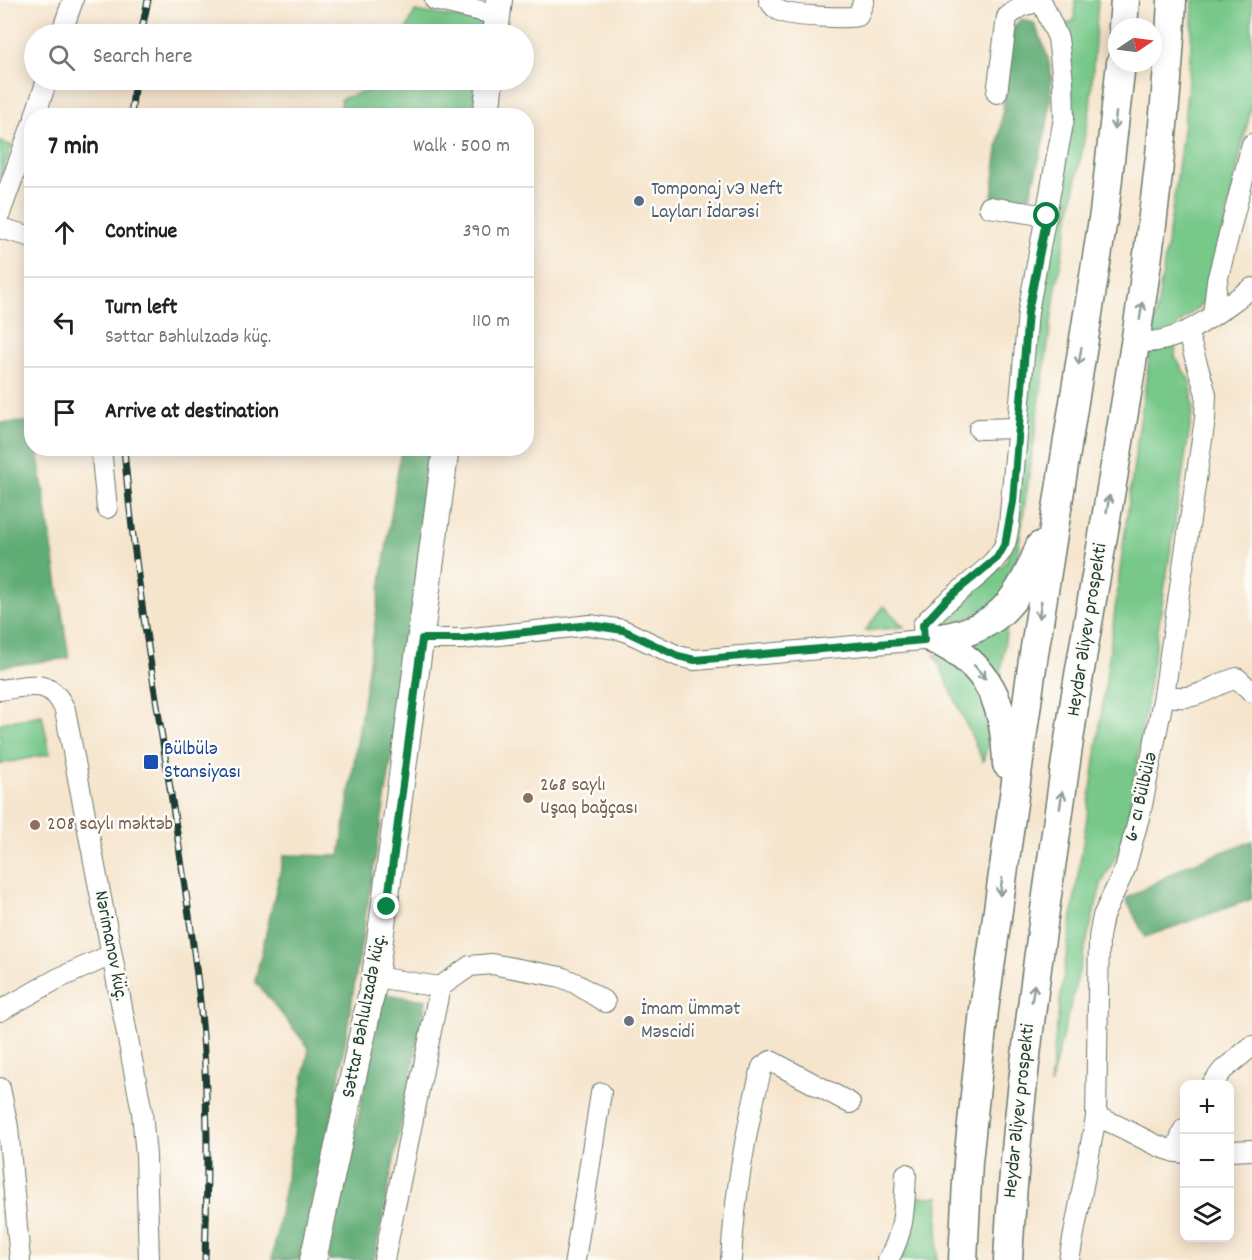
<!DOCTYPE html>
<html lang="en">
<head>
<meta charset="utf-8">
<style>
	body { margin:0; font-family:Dekko,sans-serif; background:#f6f6f6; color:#202124 }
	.controls { position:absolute; right:18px; bottom:18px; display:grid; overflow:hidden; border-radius:12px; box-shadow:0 3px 15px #0003 }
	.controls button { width:54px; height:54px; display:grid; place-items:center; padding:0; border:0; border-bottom:2px solid #e0e0e0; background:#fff; color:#202124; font:30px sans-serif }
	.compass { position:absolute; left:1108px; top:18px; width:54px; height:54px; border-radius:50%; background:#fff; box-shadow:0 3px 15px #0003; rotate:77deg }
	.stop { position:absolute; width:18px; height:18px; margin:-14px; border:4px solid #0b8043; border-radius:50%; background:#fff }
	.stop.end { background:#0b8043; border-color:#fff; box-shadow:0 2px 6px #0008 }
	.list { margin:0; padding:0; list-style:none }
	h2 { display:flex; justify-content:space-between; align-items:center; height:78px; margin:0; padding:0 24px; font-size:26px }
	h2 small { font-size:20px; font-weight:400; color:#757577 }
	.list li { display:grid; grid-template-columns:39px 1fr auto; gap:18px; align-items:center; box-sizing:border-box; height:90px; padding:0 24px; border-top:2px solid #e0e0e0 }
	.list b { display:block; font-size:22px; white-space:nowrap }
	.list p { margin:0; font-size:20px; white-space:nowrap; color:#757577 }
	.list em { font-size:20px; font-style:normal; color:#757577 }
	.icon { flex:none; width:33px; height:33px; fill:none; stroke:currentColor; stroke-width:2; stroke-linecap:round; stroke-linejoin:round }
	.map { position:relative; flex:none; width:1252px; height:1260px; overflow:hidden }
	.search { position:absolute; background:#fff; box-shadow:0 3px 15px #0003; left:24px; top:24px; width:510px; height:66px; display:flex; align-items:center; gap:15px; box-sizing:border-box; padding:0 21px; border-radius:33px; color:#757577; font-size:22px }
	.panel { position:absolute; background:#fff; box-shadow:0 3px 15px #0003; left:24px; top:108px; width:510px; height:348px; border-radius:24px }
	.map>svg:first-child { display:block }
</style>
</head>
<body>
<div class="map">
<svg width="1252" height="1260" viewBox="0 0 1252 1260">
	<rect width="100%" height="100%" fill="#fdfcf7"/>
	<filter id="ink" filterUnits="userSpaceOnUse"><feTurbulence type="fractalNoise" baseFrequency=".0167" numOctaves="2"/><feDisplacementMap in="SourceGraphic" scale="12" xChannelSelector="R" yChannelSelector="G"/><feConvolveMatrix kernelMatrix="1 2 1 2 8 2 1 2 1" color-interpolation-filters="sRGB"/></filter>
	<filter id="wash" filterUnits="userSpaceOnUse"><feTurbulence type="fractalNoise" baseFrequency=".008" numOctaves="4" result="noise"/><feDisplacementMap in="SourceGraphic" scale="24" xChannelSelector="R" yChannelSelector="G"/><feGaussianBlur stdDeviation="1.35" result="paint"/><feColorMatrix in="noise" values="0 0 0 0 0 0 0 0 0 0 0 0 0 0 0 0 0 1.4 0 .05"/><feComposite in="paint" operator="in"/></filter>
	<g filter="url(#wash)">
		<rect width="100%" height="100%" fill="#f6e5cd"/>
		<g fill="#77c889" stroke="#4b825e" stroke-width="1.5">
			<polygon points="1075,0 1098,0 1090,109 1057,282 1014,579 989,612 943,625 944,614 1006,562 1011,544 1036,326 1055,221 1060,27 1074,21"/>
			<path d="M 1193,0 L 1252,0 L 1252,103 L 1213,277 L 1207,299 L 1177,326 L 1175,357 L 1191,383 L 1193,408 L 1125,838 L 1101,885 L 1050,1086 C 1061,974 1081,864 1096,753 C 1113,633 1126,513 1144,393 C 1163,262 1189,133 1193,0 Z"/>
			<polygon points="415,11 484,22 482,34 404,34"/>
			<polygon points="383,80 477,80 472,115 340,115 341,99 379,87"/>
			<polygon points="0,141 12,146 0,179"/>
			<polygon points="884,606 904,627 865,631"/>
			<polygon points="1008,619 999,685 954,642"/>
			<polygon points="934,654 970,673 990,714 990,737 983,761"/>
			<polygon points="42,715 50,754 0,764 0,723"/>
			<polygon points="913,1196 939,1197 937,1260 896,1260"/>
		</g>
		<g fill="#61ac75" stroke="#407454" stroke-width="1.5">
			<path d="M 1021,19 L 1034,23 C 1041,39 1050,58 1051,76 C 1053,117 1038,161 1029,200 L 992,196 L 1013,28 Z"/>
			<polygon points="31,422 32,448 37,449 69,658 0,667 0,423"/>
			<polygon points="401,449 436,449 406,671 334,1109 300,1260 272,1260 309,1048 255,981 284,855 340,856"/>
			<polygon points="1252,841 1252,899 1145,937 1126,899 1187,865"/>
			<polygon points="384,994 426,1000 374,1260 328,1260"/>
		</g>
	</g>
	<g filter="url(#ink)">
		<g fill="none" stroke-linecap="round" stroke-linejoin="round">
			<defs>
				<g id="minor">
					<polyline points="435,0 498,15"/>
					<path d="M 769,0 C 773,6 776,10 783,12 C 792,16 848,19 858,16 L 864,0"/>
					<polyline points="61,34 73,0"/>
					<polyline points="997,93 1007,17 1021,6 1041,1"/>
					<polyline points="35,116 47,80"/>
					<polyline points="989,207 1047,216"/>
					<polyline points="0,213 32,125"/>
					<polyline points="0,228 32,237"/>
					<polyline points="1213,315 1217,281 1252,144"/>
					<path d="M 1136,342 C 1181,346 1217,312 1252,288"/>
					<polyline points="979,429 1018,428"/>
					<polyline points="101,448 107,508"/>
					<polyline points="422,639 463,639 590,625 623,630 678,656 695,660 933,639"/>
					<path d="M 924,640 L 923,625 C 943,599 995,570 1005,544 C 1007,538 1008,531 1009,525 L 1028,312 L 1064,118 L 1063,81 L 1058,38 L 1041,0"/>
					<path d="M 0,690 C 29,686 51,677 65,710 L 142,1112 L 146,1156 L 149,1260"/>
					<path d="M 1164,695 C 1200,703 1205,687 1237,678 L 1252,692"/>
					<polyline points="375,977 440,987"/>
					<polyline points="0,1011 57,979 111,955"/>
					<polyline points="1212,1084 1223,1070 1252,1046"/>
					<polyline points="0,1088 8,1127 20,1260"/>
					<path d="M 1096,1117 C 1127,1126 1152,1149 1184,1153"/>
					<polyline points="1230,1151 1252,1150"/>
					<polyline points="1175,1152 1184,1129"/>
					<polyline points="384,1260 440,987 470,966 492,964 561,977 575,983 605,1002"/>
					<polyline points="575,1260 601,1093"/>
					<path d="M 731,1260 C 735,1194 745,1131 762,1067 L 771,1061 L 850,1103"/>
					<path d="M 888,1260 C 905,1230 904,1208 906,1174"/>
					<polyline points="1069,1260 1096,1117 1099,937 1103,916 1125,869 1141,810 1164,695 1205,419 1206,394 1187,331"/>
				</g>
				<g id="major">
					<polyline points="495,34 499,0"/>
					<polyline points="486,116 490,80"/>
					<polyline points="313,1260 375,977 446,448"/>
				</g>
				<g id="highway">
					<polyline points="1123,27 1125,0"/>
					<path d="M 933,639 C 995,632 1019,603 1040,546"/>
					<path d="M 933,639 C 990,664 1005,704 1007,764"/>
					<polyline points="963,1260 968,1162 984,1010 1033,660 1104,213 1121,63"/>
					<path d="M 1008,1260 C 1015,1126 1033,993 1052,860 C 1062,793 1070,725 1082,658 C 1119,439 1162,222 1172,0"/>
				</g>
			</defs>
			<use href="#minor" stroke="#6a786a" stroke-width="22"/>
			<use href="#major" stroke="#6a786a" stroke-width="28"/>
			<use href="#highway" stroke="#6a786a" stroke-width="31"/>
			<use href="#minor" stroke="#fff" stroke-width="20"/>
			<use href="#major" stroke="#fff" stroke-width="26"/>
			<use href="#highway" stroke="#fff" stroke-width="28"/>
			<defs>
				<g id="rail">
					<polyline points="141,34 148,0"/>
					<polyline points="131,116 135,80"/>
					<path d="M 124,448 C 139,628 177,805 198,984 C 209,1076 208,1168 205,1260"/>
				</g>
			</defs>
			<use href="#rail" stroke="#1f3d34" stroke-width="7"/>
			<use href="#rail" stroke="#fdfcf7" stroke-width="4.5" stroke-dasharray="14" stroke-linecap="butt"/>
		</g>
		<defs><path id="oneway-shaft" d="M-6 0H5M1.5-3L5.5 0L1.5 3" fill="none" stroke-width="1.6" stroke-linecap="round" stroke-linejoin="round" transform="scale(1.5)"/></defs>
		<g stroke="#8f9e9a">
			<use href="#oneway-shaft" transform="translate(1115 121) rotate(97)"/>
			<use href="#oneway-shaft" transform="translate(1141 311) rotate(-82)"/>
			<use href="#oneway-shaft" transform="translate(1080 356) rotate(99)"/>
			<use href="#oneway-shaft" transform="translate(1108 504) rotate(-80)"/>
			<use href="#oneway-shaft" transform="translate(1040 610) rotate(99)"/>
			<use href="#oneway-shaft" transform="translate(980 672) rotate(49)"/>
			<use href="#oneway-shaft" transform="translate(1061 800) rotate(-82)"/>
			<use href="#oneway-shaft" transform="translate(1001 887) rotate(98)"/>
			<use href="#oneway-shaft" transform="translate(1033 993) rotate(-82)"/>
		</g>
	</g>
	<g fill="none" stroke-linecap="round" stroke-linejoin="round" filter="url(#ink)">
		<polyline stroke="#0b8043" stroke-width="8" points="387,907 422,639 463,639 590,625 623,630 678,656 695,660 924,640 923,625 948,598 997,558 1005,544 1013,502 1028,312 1047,216"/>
	</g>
	<circle fill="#5c6f8a" stroke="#fdfcf7" stroke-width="2" cx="639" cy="201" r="6"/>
	<rect fill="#1a4fb4" stroke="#fdfcf7" stroke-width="2" x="143" y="754" width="16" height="16" rx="3"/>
	<g fill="#8d6e63" stroke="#fdfcf7" stroke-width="2">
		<circle cx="528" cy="798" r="6"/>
		<circle cx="35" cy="825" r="6"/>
	</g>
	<circle fill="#6b7280" stroke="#fdfcf7" stroke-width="2" cx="629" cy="1021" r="6"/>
	<g text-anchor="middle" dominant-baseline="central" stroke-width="5" stroke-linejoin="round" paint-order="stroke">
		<g font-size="20" fill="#4e5e75" stroke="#fdfcf7" text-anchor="start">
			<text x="651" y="190">Tomponaj vэ Neft<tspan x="651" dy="23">Layları İdarəsi</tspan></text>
		</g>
		<g font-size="20" fill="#1f3d34" stroke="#fdfcf7">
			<text transform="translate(1088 630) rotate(-81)">Heydər Əliyev prospekti</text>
			<text transform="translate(1142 797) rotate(-77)">6- cı Bülbülə</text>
			<text transform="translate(110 946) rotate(79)">Nərimanov küç.</text>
			<text transform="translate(365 1016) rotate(-79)">Səttar Bəhlulzadə küç.</text>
			<text transform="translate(1020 1111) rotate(-84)">Heydər Əliyev prospekti</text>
		</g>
		<g font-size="20" fill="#164399" stroke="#fdfcf7" text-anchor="start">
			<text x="164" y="750">Bülbülə<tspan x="164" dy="23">Stansiyası</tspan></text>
		</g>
		<g font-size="20" fill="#785e54" stroke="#fdfcf7" text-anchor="start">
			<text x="540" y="786">268 saylı<tspan x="540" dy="23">Uşaq bağçası</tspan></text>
			<text x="47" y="825">208 saylı məktəb</text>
		</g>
		<g font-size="20" fill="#5b616d" stroke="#fdfcf7" text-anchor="start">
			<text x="641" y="1010">İmam Ümmət<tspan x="641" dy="23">Məscidi</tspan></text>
		</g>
	</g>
</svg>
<div class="controls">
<button>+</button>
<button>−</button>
<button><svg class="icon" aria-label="layers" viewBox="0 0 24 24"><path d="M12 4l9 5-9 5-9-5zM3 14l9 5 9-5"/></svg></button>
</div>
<svg class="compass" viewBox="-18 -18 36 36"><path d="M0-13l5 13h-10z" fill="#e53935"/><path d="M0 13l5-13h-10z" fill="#757577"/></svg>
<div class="stop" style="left:1047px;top:216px"></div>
<div class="stop end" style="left:387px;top:907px"></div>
<div class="search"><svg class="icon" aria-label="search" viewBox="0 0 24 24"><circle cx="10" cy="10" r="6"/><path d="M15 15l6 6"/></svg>Search here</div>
<section class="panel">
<h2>7 min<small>Walk · 500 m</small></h2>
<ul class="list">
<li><svg class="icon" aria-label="ahead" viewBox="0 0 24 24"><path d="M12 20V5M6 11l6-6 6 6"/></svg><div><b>Continue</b></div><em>390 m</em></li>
<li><svg class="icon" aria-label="left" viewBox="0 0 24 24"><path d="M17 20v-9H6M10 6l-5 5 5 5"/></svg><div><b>Turn left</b><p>Səttar Bəhlulzadə küç.</p></div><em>110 m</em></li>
<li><svg class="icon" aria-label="arrive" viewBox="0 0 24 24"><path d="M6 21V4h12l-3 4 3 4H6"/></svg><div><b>Arrive at destination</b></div></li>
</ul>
</section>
</div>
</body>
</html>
